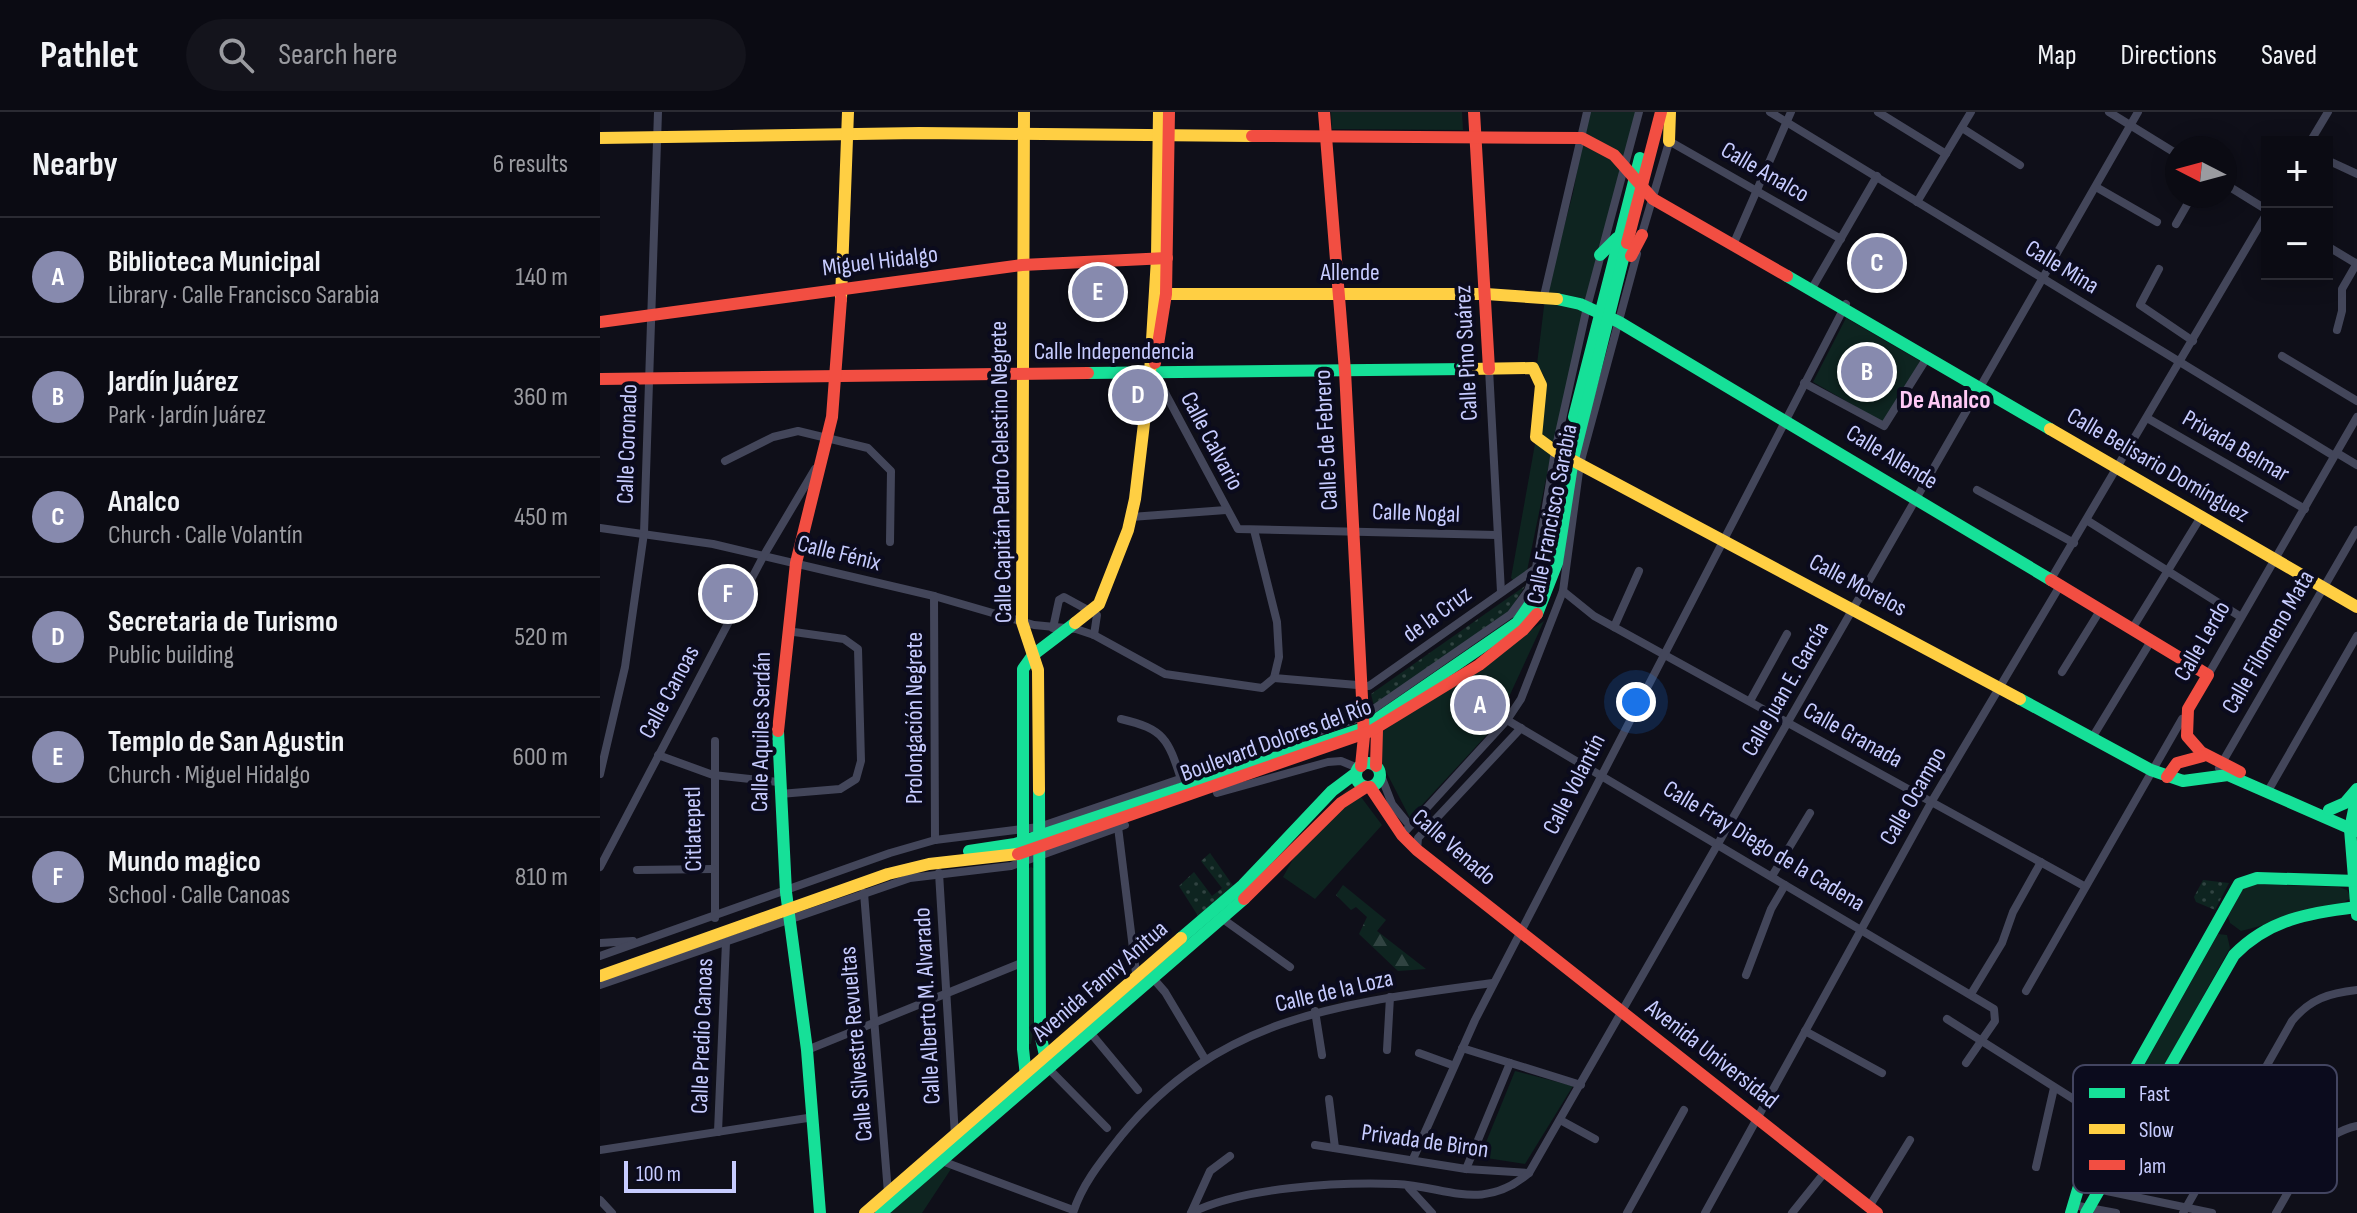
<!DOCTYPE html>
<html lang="en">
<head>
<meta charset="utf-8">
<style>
	body { margin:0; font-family:"Sofia Sans Condensed",sans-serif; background:#14141c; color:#f1f3f6 }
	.controls { position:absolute; right:24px; top:24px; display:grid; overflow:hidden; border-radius:0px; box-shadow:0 4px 20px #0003 }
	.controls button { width:72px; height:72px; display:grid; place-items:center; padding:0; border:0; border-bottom:2px solid #2b2b33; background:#0b0b13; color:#f1f3f6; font:40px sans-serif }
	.compass { position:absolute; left:1565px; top:24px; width:72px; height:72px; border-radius:50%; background:#0b0b13; box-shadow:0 4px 20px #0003; rotate:276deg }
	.scale { position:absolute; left:24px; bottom:20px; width:112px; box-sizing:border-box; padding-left:8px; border:4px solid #c7ccff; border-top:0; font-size:22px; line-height:28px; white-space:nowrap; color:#c7ccff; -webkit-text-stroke:6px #0b0b1d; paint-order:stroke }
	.you { position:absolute; left:1036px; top:590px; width:28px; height:28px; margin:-20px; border:6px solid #fff; border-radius:50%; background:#1a73e8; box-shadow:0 0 0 12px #1a73e833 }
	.badge { display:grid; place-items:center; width:52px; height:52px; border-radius:50%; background:#878aae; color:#fff; font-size:26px; font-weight:700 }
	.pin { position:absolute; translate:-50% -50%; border:4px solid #fff; box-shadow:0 2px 8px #0006 }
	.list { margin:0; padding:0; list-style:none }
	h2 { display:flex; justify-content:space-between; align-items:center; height:104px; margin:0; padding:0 32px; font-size:34px }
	h2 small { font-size:26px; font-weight:400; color:#9a9ba0 }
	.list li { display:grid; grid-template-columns:52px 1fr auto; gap:24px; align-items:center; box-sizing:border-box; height:120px; padding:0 32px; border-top:2px solid #2b2b33 }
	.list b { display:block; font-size:30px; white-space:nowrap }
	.list p { margin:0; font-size:26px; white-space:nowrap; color:#9a9ba0 }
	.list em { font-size:26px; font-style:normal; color:#9a9ba0 }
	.icon { flex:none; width:44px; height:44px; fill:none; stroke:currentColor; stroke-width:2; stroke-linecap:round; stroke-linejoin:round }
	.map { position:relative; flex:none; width:1757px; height:1101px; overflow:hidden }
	header { display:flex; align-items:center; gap:48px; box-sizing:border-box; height:112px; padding:0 40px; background:#0b0b13; border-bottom:2px solid #2b2b33 }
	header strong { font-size:38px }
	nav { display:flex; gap:44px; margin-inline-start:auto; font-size:28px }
	.search { width:560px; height:72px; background:#14141c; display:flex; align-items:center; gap:20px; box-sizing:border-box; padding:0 28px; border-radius:44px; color:#9a9ba0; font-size:30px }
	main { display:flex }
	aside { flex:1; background:#0b0b13 }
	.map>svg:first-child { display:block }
</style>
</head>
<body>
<header>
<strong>Pathlet</strong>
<div class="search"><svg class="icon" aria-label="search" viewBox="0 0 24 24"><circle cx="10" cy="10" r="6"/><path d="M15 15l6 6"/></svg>Search here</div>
<nav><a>Map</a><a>Directions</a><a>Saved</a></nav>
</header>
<main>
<aside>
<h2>Nearby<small>6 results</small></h2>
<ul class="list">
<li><span class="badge">A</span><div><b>Biblioteca Municipal</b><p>Library · Calle Francisco Sarabia</p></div><em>140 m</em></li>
<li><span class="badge">B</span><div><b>Jardín Juárez</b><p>Park · Jardín Juárez</p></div><em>360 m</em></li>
<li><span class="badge">C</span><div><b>Analco</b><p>Church · Calle Volantín</p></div><em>450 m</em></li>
<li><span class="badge">D</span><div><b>Secretaria de Turismo</b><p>Public building</p></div><em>520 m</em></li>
<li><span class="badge">E</span><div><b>Templo de San Agustin</b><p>Church · Miguel Hidalgo</p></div><em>600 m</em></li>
<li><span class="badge">F</span><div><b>Mundo magico</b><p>School · Calle Canoas</p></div><em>810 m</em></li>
</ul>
</aside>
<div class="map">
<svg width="1757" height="1101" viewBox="0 0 1757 1101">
	<defs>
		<pattern id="grass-dots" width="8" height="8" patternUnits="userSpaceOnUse" patternTransform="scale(2)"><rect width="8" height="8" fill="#0e2420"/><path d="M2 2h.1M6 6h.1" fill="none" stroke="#304341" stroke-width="1.8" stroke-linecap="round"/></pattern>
		<pattern id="forest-firs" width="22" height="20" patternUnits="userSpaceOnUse" patternTransform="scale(2)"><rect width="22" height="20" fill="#0e2420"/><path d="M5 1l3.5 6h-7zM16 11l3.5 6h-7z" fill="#304341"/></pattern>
	</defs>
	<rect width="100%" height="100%" fill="#0f0f19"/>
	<g fill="url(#grass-dots)">
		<polygon points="925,474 910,498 774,594 771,582"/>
		<polygon points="610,741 634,775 600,807 579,774 594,760 612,784 622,776 601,749"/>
		<polygon points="1603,768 1629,771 1615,798 1596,790 1594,785"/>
	</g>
	<polygon fill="url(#forest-firs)" points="743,773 786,808 777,819 826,857 798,859 759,822 767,805 756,795 751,798 736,783"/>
	<g fill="#0e2420">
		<polygon points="731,0 862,0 863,18 732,17"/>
		<polygon points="988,0 1037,0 953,333 927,459 914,469 911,466 945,276 944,264 937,252 945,186 973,81"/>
		<polygon points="1246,206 1320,249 1284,311 1213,270"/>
		<polygon points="944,509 896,613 810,706 779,646 776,624"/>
		<polygon points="752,673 782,713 715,787 683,765 712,713"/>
		<polygon points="431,755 435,757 433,921 431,932 427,932 426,758"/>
		<polygon points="1653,772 1739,775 1747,778 1751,786 1740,793 1641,819 1630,811 1627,801 1643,776"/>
		<polygon points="1618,822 1627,823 1630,836 1501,1067 1490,1070 1485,1066 1487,1055"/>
		<polygon points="915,959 973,974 925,1052 880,1045"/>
		<polygon points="340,1053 351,1057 322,1101 290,1101"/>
	</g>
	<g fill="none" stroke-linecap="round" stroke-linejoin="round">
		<g stroke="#43465a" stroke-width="8">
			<polyline points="1170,0 1734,344"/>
			<polyline points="1278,0 1346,42"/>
			<polyline points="1509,0 1577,42"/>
			<polyline points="1362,16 1420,53"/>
			<polyline points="1069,29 1241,127"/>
			<polyline points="1710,30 1728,0"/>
			<polyline points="1727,48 1757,62"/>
			<polyline points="1625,72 1667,98"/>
			<polyline points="1496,75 1557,110"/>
			<polyline points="1317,90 1371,0"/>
			<polyline points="1576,112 1592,84"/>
			<polyline points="1041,125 1070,27"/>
			<polyline points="1133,133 1191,0"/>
			<polyline points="1727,134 1757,152"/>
			<polyline points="1559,157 1540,193 1593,229"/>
			<polyline points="1211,178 1277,64"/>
			<polyline points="944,184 987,0"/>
			<polyline points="1737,218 1742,199 1742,177 1757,151"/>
			<polyline points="1682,244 1757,289"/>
			<polyline points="889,257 901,480"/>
			<polyline points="550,262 563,277 638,417 897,423"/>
			<polyline points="1204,271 1284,314 1328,244"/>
			<polyline points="1547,306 1705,397"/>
			<polyline points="1737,341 1757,353"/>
			<polyline points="125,349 173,325 198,319 268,336 291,359 290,430"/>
			<polyline points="1377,378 1474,431"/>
			<polyline points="531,405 626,398"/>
			<polyline points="1488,409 1641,505"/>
			<polyline points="0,416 113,432 334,484 434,513 476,517 494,523 565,562 662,576 674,566 679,545 677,510 654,418"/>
			<polyline points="1451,467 1667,101"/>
			<polyline points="963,479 994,504 1484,774"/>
			<polyline points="334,484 335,728"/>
			<polyline points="1014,515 1039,459"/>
			<polyline points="453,516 459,488 464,485 497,503 494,523"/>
			<polyline points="1532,517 1602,403"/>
			<polyline points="1462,560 1501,497"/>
			<polyline points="1608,563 1757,305"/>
			<polyline points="674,566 769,574 935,457"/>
			<polyline points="1150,589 1187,522"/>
			<path d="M 521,607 C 564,617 568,627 581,667"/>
			<polyline points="907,608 1394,897 1395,909 1366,951"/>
			<polyline points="1492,626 1551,529"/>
			<polyline points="115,629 115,806"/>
			<polyline points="58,643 113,663 178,670"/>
			<polyline points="1619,656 1757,418"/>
			<polyline points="780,661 792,692 810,714"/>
			<polyline points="0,662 25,555 44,421 58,0"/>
			<polyline points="1668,679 1757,524"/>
			<polyline points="617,681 728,650 741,649 758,656"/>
			<polyline points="180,682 240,677 256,667 261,649 258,537 244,527 187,519"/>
			<polyline points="518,715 537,869"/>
			<polyline points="802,723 907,608 921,587 963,479 980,352 1037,142"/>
			<polyline points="817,738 818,726 921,616"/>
			<polyline points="0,755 164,443 215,357"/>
			<polyline points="37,758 113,757"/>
			<polyline points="339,761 355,1024"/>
			<polyline points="1172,764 1210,701"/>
			<polyline points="264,781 288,1081"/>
			<polyline points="620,805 690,855"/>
			<polyline points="0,831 33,829"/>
			<polyline points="0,844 290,741 335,728 439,715 762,605 911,502 928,479 936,456 955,339 987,195 1039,0"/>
			<polyline points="1146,863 1171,797 1185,773"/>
			<polyline points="551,864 565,880 605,947"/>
			<polyline points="0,873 310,766 411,754 525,713"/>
			<polyline points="1426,879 1582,607"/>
			<polyline points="1371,882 1402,831 1413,800 1441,750"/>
			<polyline points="715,899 722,943"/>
			<polyline points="1347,907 1505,1007"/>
			<polyline points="489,919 538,978"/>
			<polyline points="1205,919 1282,961"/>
			<polyline points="862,936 981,973"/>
			<polyline points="207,938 424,850"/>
			<polyline points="787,938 790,885"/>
			<polyline points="819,941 852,953"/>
			<polyline points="448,956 507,1016"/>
			<polyline points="729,987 735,1036"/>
			<polyline points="962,1009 995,1027"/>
			<polyline points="118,1020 126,830"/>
			<polyline points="715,1033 866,1057 929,1061"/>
			<polyline points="0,1038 214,1005"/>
			<polyline points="813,1047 875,908 1246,192"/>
			<polyline points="339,1048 473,1098"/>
			<polyline points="1436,1055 1454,976"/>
			<polyline points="866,1057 910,951"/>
			<polyline points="1478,1073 1612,1101"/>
			<polyline points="809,1076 832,1101"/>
			<polyline points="0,1088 12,1101"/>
			<polyline points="1473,1093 1516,1101"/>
			<polyline points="1269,1095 1310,1028"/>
			<path d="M 473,1101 C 482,1072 502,1048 521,1024 C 621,902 747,891 893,871"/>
			<path d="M 591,1101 C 643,1075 738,1070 796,1072 C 846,1074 882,1101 929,1061 L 1538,0"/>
			<polyline points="591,1101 610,1059 630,1044"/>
			<polyline points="1027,1101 1084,998"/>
			<polyline points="1105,1101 1332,689 1461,472"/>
			<polyline points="1192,1101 1225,1060"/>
			<path d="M 1583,1101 L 1692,909 C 1710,887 1729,881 1757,878"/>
			<path d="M 1676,1101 C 1697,1066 1714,1023 1757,1014"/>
		</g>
		<g stroke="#16e098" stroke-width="12">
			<polyline points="1000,143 1017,126"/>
			<polyline points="1187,164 1450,317"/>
			<polyline points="957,187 980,192 1019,210 1451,468"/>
			<polyline points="488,261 869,257"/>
			<polyline points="974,305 1040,46"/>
			<polyline points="937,502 957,451 973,347 1027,131"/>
			<polyline points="1420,587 1551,658 1583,669 1628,663 1756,719"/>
			<polyline points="178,619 186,780 207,938 220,1101"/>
			<circle cx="768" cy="663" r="12"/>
			<polyline points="439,678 440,922 448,956"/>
			<polyline points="1757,683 1750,717 1757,803"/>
			<polyline points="1729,698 1745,691 1757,677"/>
			<polyline points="369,739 415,732 764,616 917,511 935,485 946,447"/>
			<polyline points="581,826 643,773 732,679 756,661"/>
			<polyline points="427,973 423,937 423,557 433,543 475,511"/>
			<polyline points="281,1101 644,787"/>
			<polyline points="1471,1101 1490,1037 1639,772 1657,766 1757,769"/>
			<path d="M 1486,1101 L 1634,843 C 1669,807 1709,801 1757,795"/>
		</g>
		<g stroke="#ffcf43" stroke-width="12">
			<polyline points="424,0 422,510 438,558 439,678"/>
			<polyline points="0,26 319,21 652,24"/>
			<polyline points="1069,29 1070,0"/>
			<polyline points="556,182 886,182 957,187"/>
			<polyline points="241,187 248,0"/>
			<polyline points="869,257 933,256 941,273 936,325 955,339 1420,587"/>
			<polyline points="1450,317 1757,495"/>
			<polyline points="475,511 499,492 528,418 535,387 550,261 557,146 559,0"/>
			<polyline points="0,864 288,762 329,752 418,742"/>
			<polyline points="265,1101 581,826"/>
		</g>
		<g stroke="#f24e42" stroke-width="12">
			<polyline points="724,0 745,259 764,624 761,654"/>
			<polyline points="874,0 889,257"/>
			<polyline points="652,24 982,26 1014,43 1053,87 1187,164"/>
			<polyline points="1027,131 1061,0"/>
			<polyline points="1031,144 1042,123"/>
			<polyline points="0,210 422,153 567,146"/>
			<polyline points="555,251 566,182 569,0"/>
			<polyline points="0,267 488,261"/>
			<polyline points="1451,468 1608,563 1588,597 1587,624 1601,640 1640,660"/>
			<polyline points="178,619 196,451 232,305 241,187"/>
			<polyline points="776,654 777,618"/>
			<polyline points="1567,665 1577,651 1603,644"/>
			<polyline points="770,675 802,723 817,738 1277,1101"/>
			<polyline points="418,742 771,619 879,553 923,518 937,502"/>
			<polyline points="644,787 741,691 766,675"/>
		</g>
	</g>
	<g text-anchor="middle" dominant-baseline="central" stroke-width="8" stroke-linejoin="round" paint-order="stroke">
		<g font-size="24" fill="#c7ccff" stroke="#0b0b1d">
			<text transform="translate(1165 60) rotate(30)">Calle Analco</text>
			<text transform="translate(280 149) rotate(-7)">Miguel Hidalgo</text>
			<text transform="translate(1462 155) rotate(31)">Calle Mina</text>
			<text x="750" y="160">Allende</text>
			<text x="514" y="239">Calle Independencia</text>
			<text transform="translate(866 241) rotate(-93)">Calle Pino Suárez</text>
			<text transform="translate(726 328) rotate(-93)">Calle 5 de Febrero</text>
			<text transform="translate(612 329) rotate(62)">Calle Calvario</text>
			<text transform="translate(27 332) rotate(-88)">Calle Coronado</text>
			<text transform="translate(1636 334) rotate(30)">Privada Belmar</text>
			<text transform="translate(1292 345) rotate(31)">Calle Allende</text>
			<text transform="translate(1558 353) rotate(30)">Calle Belisario Domínguez</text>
			<text transform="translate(401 360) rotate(-91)">Calle Capitán Pedro Celestino Negrete</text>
			<text transform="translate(816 401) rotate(2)">Calle Nogal</text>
			<text transform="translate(952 402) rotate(-79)">Calle Francisco Sarabia</text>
			<text transform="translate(239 441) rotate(14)">Calle Fénix</text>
			<text transform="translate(1258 473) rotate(28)">Calle Morelos</text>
			<text transform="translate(837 502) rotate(-36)">de la Cruz</text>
			<text transform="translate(1602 529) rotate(-60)">Calle Lerdo</text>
			<text transform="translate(1668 530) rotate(-60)">Calle Filomeno Mata</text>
			<text transform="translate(1185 577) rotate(-60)">Calle Juan E. García</text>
			<text transform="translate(69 580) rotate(-62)">Calle Canoas</text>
			<text transform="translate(314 606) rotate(-90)">Prolongación Negrete</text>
			<text transform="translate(161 620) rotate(-89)">Calle Aquiles Serdán</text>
			<text transform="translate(1253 623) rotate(29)">Calle Granada</text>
			<text transform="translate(676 628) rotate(-20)">Boulevard Dolores del Río</text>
			<text transform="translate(974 672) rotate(-63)">Calle Volantín</text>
			<text transform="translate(1313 684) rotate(-60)">Calle Ocampo</text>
			<text transform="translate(93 717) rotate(-91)">Citlatepetl</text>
			<text transform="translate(1164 734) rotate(31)">Calle Fray Diego de la Cadena</text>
			<text transform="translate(854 735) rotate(41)">Calle Venado</text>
			<text transform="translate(500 869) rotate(-41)">Avenida Fanny Anitua</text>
			<text transform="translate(734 879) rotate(-13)">Calle de la Loza</text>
			<text transform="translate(327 894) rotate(-93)">Calle Alberto M. Alvarado</text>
			<text transform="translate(102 924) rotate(-88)">Calle Predio Canoas</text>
			<text transform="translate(256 932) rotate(-95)">Calle Silvestre Revueltas</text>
			<text transform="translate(1112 942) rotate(38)">Avenida Universidad</text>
			<text transform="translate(825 1029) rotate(8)">Privada de Biron</text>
		</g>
		<g font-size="26" font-weight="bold" fill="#ffc9f6" stroke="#0b0b1d">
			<text x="1345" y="288">De Analco</text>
		</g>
	</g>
	<rect x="1473" y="953" width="264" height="128" rx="12" fill="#0b0b1d" stroke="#434561" stroke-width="2"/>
	<rect x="1489" y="976" width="36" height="10" fill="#16e098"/>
	<rect x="1489" y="1012" width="36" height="10" fill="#ffcf43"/>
	<rect x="1489" y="1048" width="36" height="10" fill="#f24e42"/>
	<g font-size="22" fill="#c7ccff">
		<text x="1539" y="989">Fast</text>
		<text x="1539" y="1025">Slow</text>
		<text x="1539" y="1061">Jam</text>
	</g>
</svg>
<div class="controls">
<button>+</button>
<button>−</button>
</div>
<svg class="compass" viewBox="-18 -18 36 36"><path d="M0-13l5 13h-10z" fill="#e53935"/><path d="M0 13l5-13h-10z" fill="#9a9ba0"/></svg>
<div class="scale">100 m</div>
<div class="you"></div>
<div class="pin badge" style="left:880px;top:593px">A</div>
<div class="pin badge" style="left:1267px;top:260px">B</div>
<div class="pin badge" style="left:1277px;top:151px">C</div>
<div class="pin badge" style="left:538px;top:283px">D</div>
<div class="pin badge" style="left:498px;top:180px">E</div>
<div class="pin badge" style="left:128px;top:482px">F</div>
</div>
</main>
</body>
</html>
